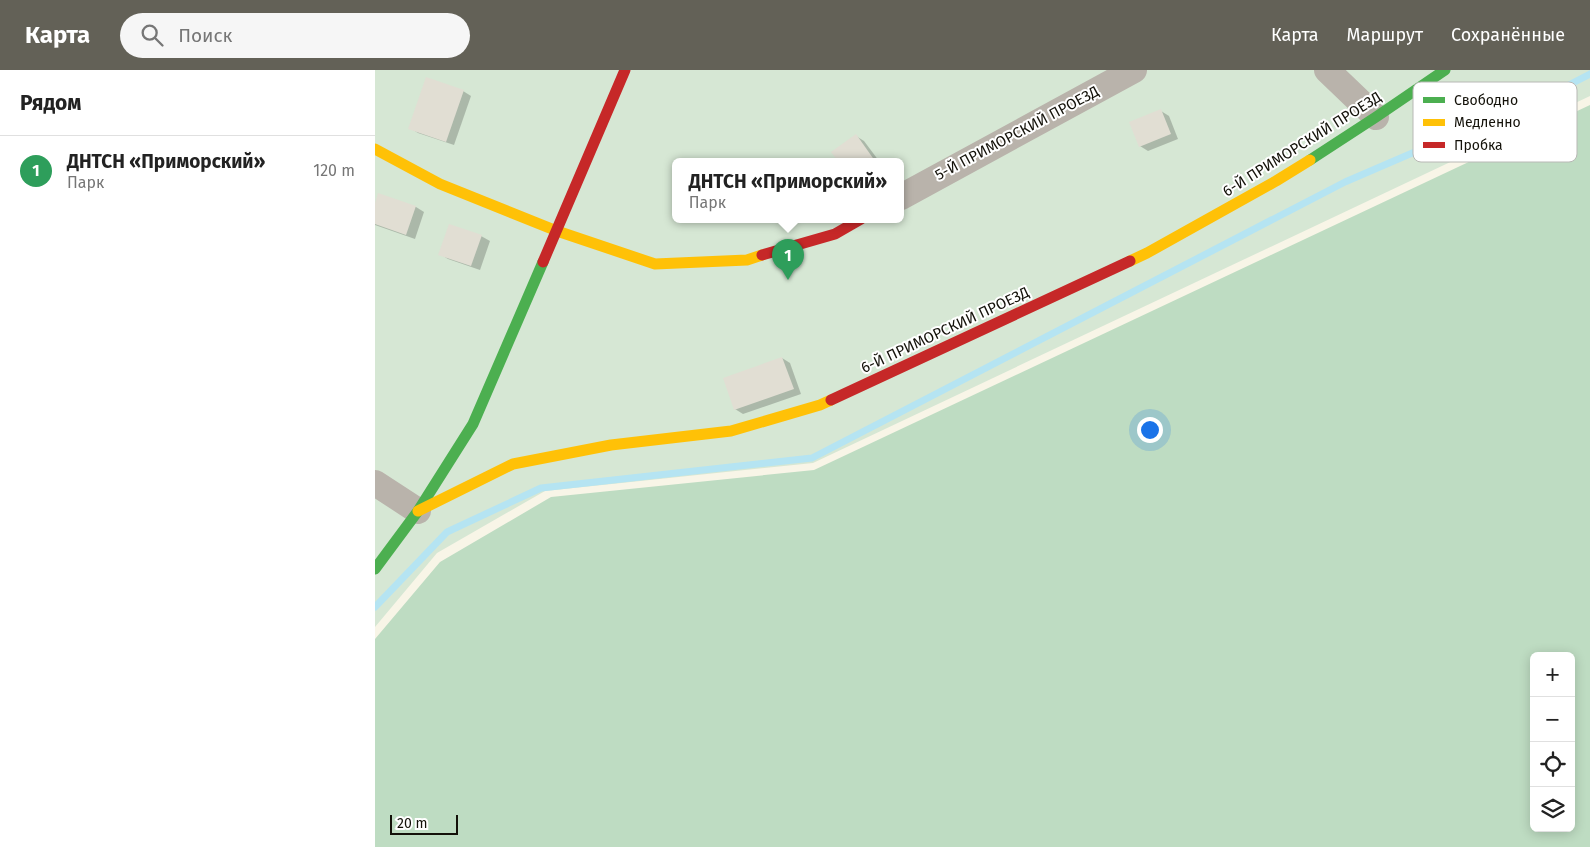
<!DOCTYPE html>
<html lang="ru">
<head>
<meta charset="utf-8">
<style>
	body { margin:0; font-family:"Fira Sans",sans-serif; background:#f6f6f6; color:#222 }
	.controls { position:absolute; right:15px; bottom:15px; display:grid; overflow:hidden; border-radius:8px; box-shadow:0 2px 12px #0003 }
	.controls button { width:45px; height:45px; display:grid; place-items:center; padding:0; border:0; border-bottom:1px solid #e0e0e0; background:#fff; color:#222; font:25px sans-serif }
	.scale { position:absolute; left:15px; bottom:12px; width:68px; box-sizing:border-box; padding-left:5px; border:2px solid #131109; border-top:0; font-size:14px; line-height:18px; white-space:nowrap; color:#131109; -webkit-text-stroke:4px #fff; paint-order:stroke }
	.you { position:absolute; left:774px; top:359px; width:18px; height:18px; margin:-12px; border:4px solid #fff; border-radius:50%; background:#1a73e8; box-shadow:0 0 0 8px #1a73e833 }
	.badge { display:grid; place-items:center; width:32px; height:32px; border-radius:50%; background:#636157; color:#fff; font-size:16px; font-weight:700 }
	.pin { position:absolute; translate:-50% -41px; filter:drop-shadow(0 1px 2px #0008) }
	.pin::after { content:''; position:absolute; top:26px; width:18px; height:15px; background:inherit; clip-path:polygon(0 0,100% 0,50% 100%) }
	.popup { position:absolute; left:297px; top:88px; width:232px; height:65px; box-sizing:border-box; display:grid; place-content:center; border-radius:8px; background:#fff; filter:drop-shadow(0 1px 4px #0005); font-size:16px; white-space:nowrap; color:#767676 }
	.popup b { font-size:19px; color:#222 }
	.popup::after { content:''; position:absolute; left:50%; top:100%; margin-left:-10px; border:10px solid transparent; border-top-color:#fff }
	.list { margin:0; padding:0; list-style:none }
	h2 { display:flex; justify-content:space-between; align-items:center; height:65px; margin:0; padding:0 20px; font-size:21px }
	h2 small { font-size:16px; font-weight:400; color:#767676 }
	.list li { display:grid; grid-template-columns:32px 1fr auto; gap:15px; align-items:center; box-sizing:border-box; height:70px; padding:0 20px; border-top:1px solid #e0e0e0 }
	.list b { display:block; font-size:19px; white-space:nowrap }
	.list p { margin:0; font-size:16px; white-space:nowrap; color:#767676 }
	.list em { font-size:16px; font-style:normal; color:#767676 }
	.icon { flex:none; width:28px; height:28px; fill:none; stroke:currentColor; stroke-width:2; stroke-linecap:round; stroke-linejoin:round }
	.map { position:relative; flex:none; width:1215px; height:777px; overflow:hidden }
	header { display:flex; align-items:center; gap:30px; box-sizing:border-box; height:70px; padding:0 25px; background:#636157; color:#fff }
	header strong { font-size:24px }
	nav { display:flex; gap:28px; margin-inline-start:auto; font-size:18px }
	.search { width:350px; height:45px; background:#f6f6f6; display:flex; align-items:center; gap:12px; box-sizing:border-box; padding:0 18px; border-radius:28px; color:#767676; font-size:19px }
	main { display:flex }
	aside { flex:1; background:#fff }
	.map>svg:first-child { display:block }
</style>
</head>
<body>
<header>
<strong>Карта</strong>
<div class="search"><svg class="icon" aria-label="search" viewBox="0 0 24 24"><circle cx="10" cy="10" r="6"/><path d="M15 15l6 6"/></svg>Поиск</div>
<nav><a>Карта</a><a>Маршрут</a><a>Сохранённые</a></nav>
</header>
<main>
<aside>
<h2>Рядом<small></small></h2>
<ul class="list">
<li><span class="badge" style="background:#2e9e5b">1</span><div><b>ДНТСН «Приморский»</b><p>Парк</p></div><em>120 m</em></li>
</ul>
</aside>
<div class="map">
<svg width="1215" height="777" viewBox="0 0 1215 777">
	<rect width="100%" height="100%" fill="#f8f5e7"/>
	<path fill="#d6e7d4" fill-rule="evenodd" d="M 0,0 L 1215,0 L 1215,26 L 438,393 L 170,421 L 62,483 L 0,557 ZM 300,91 L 526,91 L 526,149 L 300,149 Z"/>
	<path fill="#bedcc2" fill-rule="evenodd" d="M 1215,35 L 1215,777 L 0,777 L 0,569 L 65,492 L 176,427 L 439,400 ZM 1159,586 L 1196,586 L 1196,758 L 1159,758 Z"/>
	<g fill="#0003">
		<polygon points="88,21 96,26 79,75 43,63 35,58"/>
		<polygon points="786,41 794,46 803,69 773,81 765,76"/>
		<polygon points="481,66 489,71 504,91 464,91 458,82"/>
		<polygon points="4,125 41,137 49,142 40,169 0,155 0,136"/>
		<polygon points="106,166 115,171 105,200 73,189 65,184"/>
		<polygon points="407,288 415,293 426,324 368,344 360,339"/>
	</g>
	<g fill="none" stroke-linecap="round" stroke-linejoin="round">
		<polyline stroke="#b5e4f2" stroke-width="7" points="0,537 72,462 166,418 437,388 970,112 1188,18 1215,4"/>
	</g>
	<g fill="#e1ded3">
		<polygon points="51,7 89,20 71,72 33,59"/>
		<polygon points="786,39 796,64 764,77 754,52"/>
		<polygon points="481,64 500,91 463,91 456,82"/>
		<polygon points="3,123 41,136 31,165 0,154 0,133"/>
		<polygon points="74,154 107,165 96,196 63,185"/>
		<polygon points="407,287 419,319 359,340 348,308"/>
	</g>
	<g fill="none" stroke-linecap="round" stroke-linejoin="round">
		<g stroke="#b9b3ab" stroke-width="26">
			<polyline points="952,0 1001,47"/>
			<polyline points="526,127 759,0"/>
			<polyline points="0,413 43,441"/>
		</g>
		<g stroke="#4caf50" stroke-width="11">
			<polyline points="935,90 1001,47 1070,0"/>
			<polyline points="0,499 43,441 98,354 168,192"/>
		</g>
		<g stroke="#ffc107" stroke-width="11">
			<polyline points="0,79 65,114 182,161 280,194 372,190 387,185"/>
			<polyline points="755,191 772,183 901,111 935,90"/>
			<polyline points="43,441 138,394 236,375 356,361 445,335 456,330"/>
		</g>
		<g stroke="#c62828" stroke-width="11">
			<polyline points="387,185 460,164 486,149"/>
			<polyline points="168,192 250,0"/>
			<polyline points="456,330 755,191"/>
		</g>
	</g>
	<g text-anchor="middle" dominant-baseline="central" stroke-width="4" stroke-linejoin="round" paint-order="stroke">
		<g font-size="15" fill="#131109" stroke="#fff">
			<text transform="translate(642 63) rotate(-28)">5-Й ПРИМОРСКИЙ ПРОЕЗД</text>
			<text transform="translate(927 74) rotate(-32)">6-Й ПРИМОРСКИЙ ПРОЕЗД</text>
			<text transform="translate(570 260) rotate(-25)">6-Й ПРИМОРСКИЙ ПРОЕЗД</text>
		</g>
	</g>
	<rect x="1038" y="12" width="164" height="80" rx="8" fill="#fff" stroke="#b8b8b5" stroke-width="1"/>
	<rect x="1048" y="27" width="22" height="6" fill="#4caf50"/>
	<rect x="1048" y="49" width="22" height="7" fill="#ffc107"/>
	<rect x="1048" y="72" width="22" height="6" fill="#c62828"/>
	<g font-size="14" fill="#131109">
		<text x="1079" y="35">Свободно</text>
		<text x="1079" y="57">Медленно</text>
		<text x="1079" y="80">Пробка</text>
	</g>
</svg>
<div class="controls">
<button>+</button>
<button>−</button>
<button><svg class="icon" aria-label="locate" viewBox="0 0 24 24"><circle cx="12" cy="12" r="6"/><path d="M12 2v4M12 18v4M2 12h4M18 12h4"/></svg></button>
<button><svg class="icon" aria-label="layers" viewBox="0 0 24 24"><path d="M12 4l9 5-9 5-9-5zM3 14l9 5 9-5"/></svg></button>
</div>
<div class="scale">20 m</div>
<div class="you"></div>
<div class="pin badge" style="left:413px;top:210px;background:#2e9e5b">1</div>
<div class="popup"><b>ДНТСН «Приморский»</b>Парк</div>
</div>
</main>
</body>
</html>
